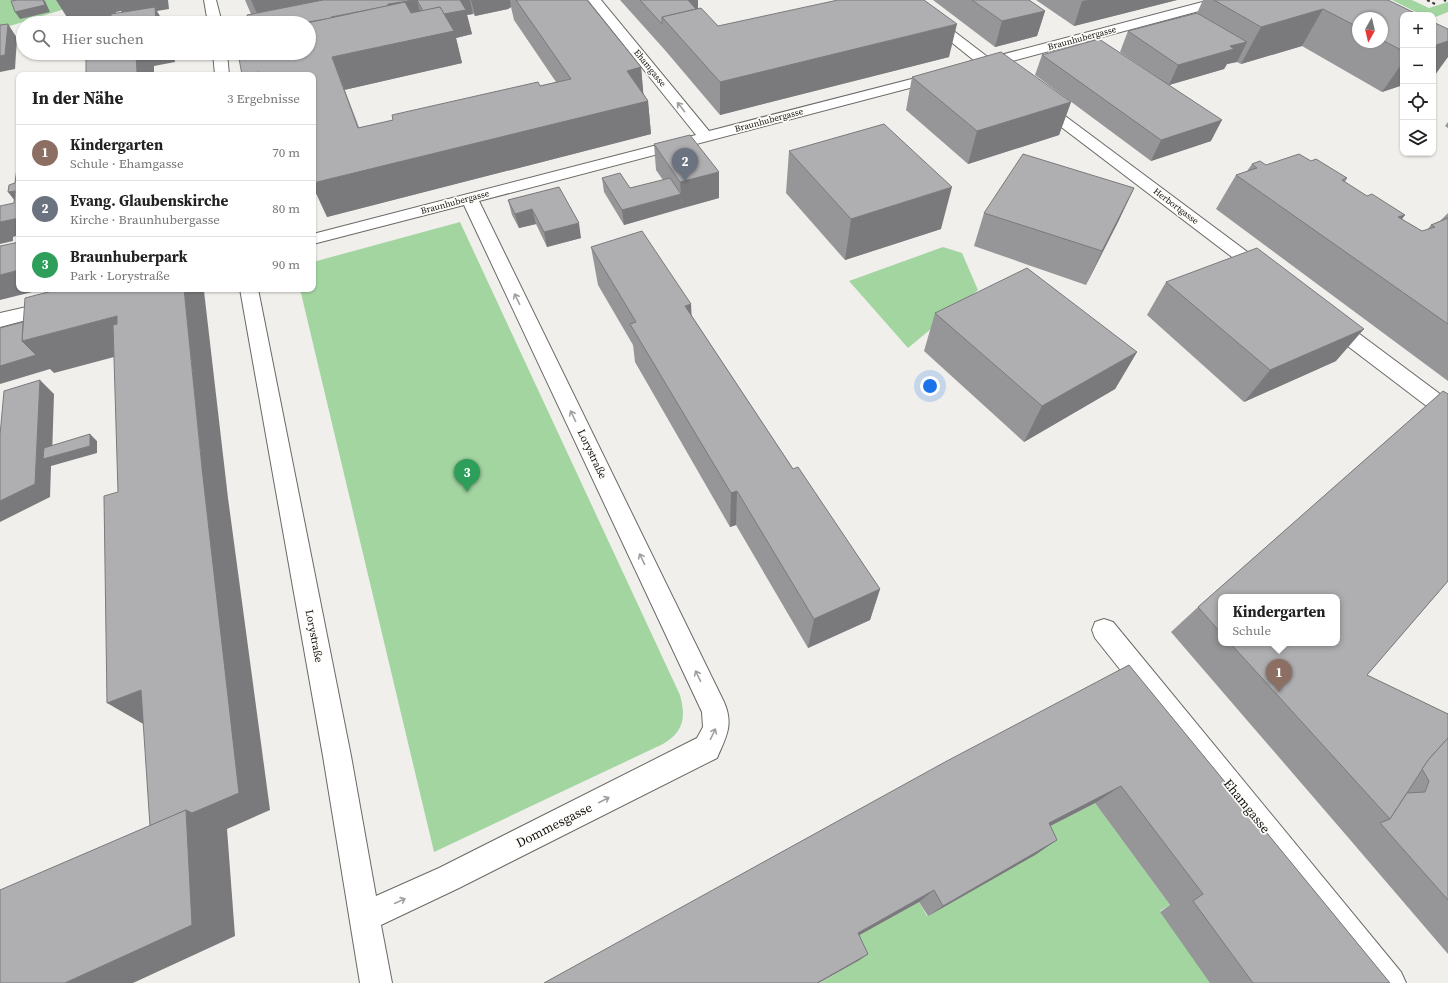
<!DOCTYPE html>
<html lang="de">
<head>
<meta charset="utf-8">
<style>
	body { margin:0; font-family:"Source Serif 4",serif; background:#f2f2f2; color:#222 }
	.controls { position:absolute; right:12px; top:12px; display:grid; overflow:hidden; border-radius:8px; box-shadow:0 1px 3px #0004 }
	.controls button { width:36px; height:36px; display:grid; place-items:center; padding:0; border:0; border-bottom:1px solid #e0e0e0; background:#fff; color:#222; font:20px sans-serif }
	.compass { position:absolute; left:1352px; top:12px; width:36px; height:36px; border-radius:50%; background:#fff; box-shadow:0 1px 3px #0004; rotate:188deg }
	.you { position:absolute; left:930px; top:386px; width:14px; height:14px; margin:-10px; border:3px solid #fff; border-radius:50%; background:#1a73e8; box-shadow:0 0 0 6px #1a73e833 }
	.badge { display:grid; place-items:center; width:26px; height:26px; border-radius:50%; background:#7c3aed; color:#fff; font-size:13px; font-weight:700 }
	.pin { position:absolute; translate:-50% -33px; filter:drop-shadow(0 1px 2px #0008) }
	.pin::after { content:''; position:absolute; top:21px; width:14px; height:12px; background:inherit; clip-path:polygon(0 0,100% 0,50% 100%) }
	.popup { position:absolute; left:1218px; top:594px; width:122px; height:52px; box-sizing:border-box; display:grid; place-content:center; border-radius:8px; background:#fff; filter:drop-shadow(0 1px 3px #0005); font-size:13px; white-space:nowrap; color:#767676 }
	.popup b { font-size:15px; color:#222 }
	.popup::after { content:''; position:absolute; left:50%; top:100%; margin-left:-8px; border:8px solid transparent; border-top-color:#fff }
	.list { margin:0; padding:0; list-style:none }
	h2 { display:flex; justify-content:space-between; align-items:center; height:52px; margin:0; padding:0 16px; font-size:17px }
	h2 small { font-size:13px; font-weight:400; color:#767676 }
	.list li { display:grid; grid-template-columns:26px 1fr auto; gap:12px; align-items:center; box-sizing:border-box; height:56px; padding:0 16px; border-top:1px solid #e0e0e0 }
	.list b { display:block; font-size:15px; white-space:nowrap }
	.list p { margin:0; font-size:13px; white-space:nowrap; color:#767676 }
	.list em { font-size:13px; font-style:normal; color:#767676 }
	.icon { flex:none; width:22px; height:22px; fill:none; stroke:currentColor; stroke-width:2; stroke-linecap:round; stroke-linejoin:round }
	.map { position:relative; flex:none; width:1448px; height:983px; overflow:hidden }
	.search { position:absolute; background:#fff; box-shadow:0 1px 3px #0004; left:16px; top:16px; width:300px; height:44px; display:flex; align-items:center; gap:10px; box-sizing:border-box; padding:0 14px; border-radius:22px; color:#767676; font-size:15px }
	.panel { position:absolute; background:#fff; box-shadow:0 1px 3px #0004; left:16px; top:72px; width:300px; height:220px; border-radius:8px }
	.map>svg:first-child { display:block }
</style>
</head>
<body>
<div class="map">
<svg width="1448" height="983" viewBox="0 0 1448 983">
	<rect width="100%" height="100%" fill="#f1efec"/>
	<g fill="#a3d5a1">
		<polygon points="0,0 94,0 0,29"/>
		<polygon points="1392,0 1412,0 1429,8 1448,2 1448,12 1433,18 1433,15 1422,15"/>
		<path d="M 460,222 L 680,695 C 686,717 684,732 663,744 L 434,852 L 300,289 L 313,289 L 313,262 Z"/>
		<polygon points="943,247 962,253 978,290 908,348 849,281"/>
		<polygon points="1095,803 1170,905 1160,911 1211,983 820,983 857,961 849,941 919,902 927,916 1027,838"/>
	</g>
	<g fill="none" stroke-linecap="round" stroke-linejoin="round">
		<defs>
			<g id="minor">
				<polygon points="204,0 216,0 222,23 208,23"/>
				<path d="M 588,0 L 601,0 L 709,131 L 939,72 L 944,73 L 946,76 L 944,79 L 479,201 L 724,702 C 734,725 726,737 717,758 L 459,888 L 381,925 L 392,983 L 360,983 L 323,756 L 240,289 L 258,289 L 351,756 L 376,896 L 439,868 L 697,738 L 703,727 L 702,712 L 464,205 L 313,244 L 313,234 L 696,135 Z"/>
				<polygon points="899,0 913,0 989,58 1210,0 1231,0 1229,3 997,65 1002,70 1000,73 995,74 984,68 975,68 973,65 976,62"/>
				<polygon points="213,53 227,53 229,75 215,75"/>
				<polygon points="1040,100 1045,101 1269,268 1272,272 1269,276 1263,278 1257,276 1035,107 1033,104 1035,101"/>
				<polygon points="53,301 60,303 62,307 60,311 0,327 0,313"/>
				<polygon points="1331,316 1338,318 1448,400 1448,419 1441,417 1324,328 1322,323 1324,318"/>
				<polygon points="1104,619 1113,622 1401,972 1406,983 1370,983 1095,638 1092,630 1095,622"/>
			</g>
		</defs>
		<use href="#minor" stroke="#6b6966" stroke-width="2"/>
		<use href="#minor" fill="#fff" fill-rule="evenodd"/>
		<g stroke="#383736" stroke-width="2" stroke-dasharray="3 3" stroke-linecap="butt">
			<polyline points="1427,0 1435,4"/>
			<polyline points="1444,0 1446,1"/>
		</g>
	</g>
	<g fill="#969699" fill-rule="evenodd">
		<path d="M 245,0 L 587,0 L 641,67 L 643,93 L 648,101 L 651,134 L 327,217 L 309,53 L 251,14 ZM 511,7 L 514,20 L 556,82 L 359,128 L 344,90 L 462,63 L 456,38 L 472,34 L 467,15 L 473,14 L 473,13 L 475,16 L 508,9 Z"/>
		<polygon points="620,0 698,0 698,9 718,26 949,57 720,115 664,49"/>
		<polygon points="933,0 1029,0 1045,11 1037,36 995,47"/>
		<polygon points="1036,0 1177,0 1074,26"/>
		<path d="M 1203,0 L 1388,0 L 1403,15 L 1403,85 L 1382,92 L 1302,46 L 1241,64 L 1237,62 L 1227,64 L 1224,69 L 1169,85 L 1211,141 L 1151,161 L 1035,75 L 1042,55 L 1158,78 L 1120,52 L 1128,31 L 1197,13 ZM 1358,18 L 1382,18 L 1382,42 L 1358,42 Z"/>
		<polygon points="912,77 1071,102 1059,135 968,164 906,110"/>
		<polygon points="1448,122 1448,128 1445,126"/>
		<polygon points="654,144 719,172 719,198 624,225 604,192 602,178 630,188 663,180 656,170"/>
		<polygon points="789,151 941,229 845,260 786,193"/>
		<polygon points="1311,161 1347,178 1345,182 1367,196 1405,215 1402,219 1422,231 1427,230 1431,225 1440,221 1448,213 1448,381 1216,209 1236,175 1247,171 1252,164 1266,165"/>
		<polygon points="559,187 581,238 547,247 536,224 519,228 512,215 508,200"/>
		<polygon points="1134,188 1118,222 1086,285 974,246 984,213"/>
		<polygon points="591,247 692,316 793,469 880,589 870,620 808,648 736,525 730,527 635,362 633,345 598,285"/>
		<polygon points="1166,282 1336,361 1244,402 1147,315"/>
		<polygon points="935,313 1137,352 1115,389 1024,442 924,351"/>
		<path d="M 1443,391 L 1448,394 L 1448,581 L 1367,675 L 1448,714 L 1448,954 L 1346,835 L 1171,632 L 1198,607 ZM 1221,597 L 1337,597 L 1337,643 L 1221,643 Z"/>
		<polygon points="1129,665 1390,983 1210,983 1160,912 1170,905 1095,803 1050,826 1057,840 1035,855 928,916 919,902 859,935 868,954 858,961 544,983"/>
	</g>
	<g fill="#7a7a7d">
		<polygon points="43,0 44,0 45,1 50,12 20,19 15,12"/>
		<polygon points="56,0 168,0 169,9 157,11 164,23 156,23 125,17 121,11 116,12 116,18 91,23 84,23 82,20 70,22"/>
		<polygon points="251,0 337,0 258,16"/>
		<polygon points="415,0 417,0 424,25 376,14 388,4"/>
		<polygon points="441,0 470,0 473,14 467,15 472,34 456,38 462,63 344,90 372,161 332,57 432,35"/>
		<polygon points="471,0 510,0 511,7 508,9 475,16"/>
		<polygon points="686,0 698,0 698,16"/>
		<polygon points="1088,0 1177,0 1074,26 1082,1"/>
		<polygon points="1323,9 1302,46 1241,64 1261,27"/>
		<polygon points="360,11 369,36 342,44 331,17"/>
		<polygon points="1045,11 1037,36 995,47 1002,21"/>
		<polygon points="8,24 17,38 15,69 0,72 0,56"/>
		<polygon points="957,24 949,57 720,115 720,82"/>
		<polygon points="309,25 318,47 309,53"/>
		<polygon points="1448,41 1448,57 1435,75 1433,75 1433,46"/>
		<polygon points="1247,42 1237,62 1227,64 1224,69 1169,85 1178,65 1230,46"/>
		<polygon points="136,53 174,53 175,62 154,66 154,75 137,75"/>
		<polygon points="1403,62 1403,85 1382,92"/>
		<polygon points="641,67 644,100 627,71"/>
		<polygon points="259,72 260,75 247,75"/>
		<polygon points="648,101 651,134 327,217 313,187 313,183"/>
		<polygon points="1071,102 1059,135 968,164 977,131"/>
		<polygon points="1222,120 1211,141 1151,161 1161,140"/>
		<polygon points="719,172 719,198 682,208 680,182"/>
		<polygon points="952,187 941,229 845,260 851,219"/>
		<polygon points="1134,188 1118,222 1086,285 1102,251"/>
		<polygon points="15,191 19,206 8,192"/>
		<polygon points="681,194 682,208 624,225 622,210"/>
		<polygon points="532,209 536,224 519,228 515,214"/>
		<polygon points="1405,215 1378,248 1398,217"/>
		<polygon points="19,218 19,235 13,237 13,241 0,244 0,222"/>
		<polygon points="579,223 581,238 547,247 544,232"/>
		<polygon points="19,270 19,289 44,289 0,300 0,275"/>
		<polygon points="184,289 202,289 204,291 228,498 270,810 227,829 235,936 133,983 65,983 186,810 202,468"/>
		<polygon points="691,304 693,342 685,306"/>
		<polygon points="117,316 144,349 54,373 50,369 0,384 0,366 22,341"/>
		<polygon points="1364,329 1336,361 1244,402 1270,370"/>
		<polygon points="1137,352 1115,389 1024,442 1042,406"/>
		<polygon points="40,380 54,394 52,457 90,434 97,441 97,453 51,466 50,497 0,522 0,501"/>
		<polygon points="737,491 736,525 730,527 731,493"/>
		<polygon points="880,589 870,620 808,648 814,619"/>
		<polygon points="141,690 145,725 107,703"/>
		<polygon points="1121,786 1095,803 1027,838 1049,823"/>
		<polygon points="1057,840 1035,855 928,916 943,906"/>
		<polygon points="934,890 919,902 849,941 858,933"/>
		<polygon points="868,954 858,961 819,983 817,983"/>
	</g>
	<g fill="#afafb2" stroke="#7a7a7d">
		<polygon points="17,0 43,0 45,5 15,12 11,1"/>
		<polygon points="323,0 415,0 388,4 388,6 331,17 332,18 308,22 300,23 249,23 247,15"/>
		<polygon points="417,0 460,0 466,10 444,14 440,7 423,11"/>
		<polygon points="516,0 587,0 641,67 627,71 648,101 313,183 313,75 260,75 259,72 247,75 242,75 238,53 309,53 309,34 311,34 309,27 309,23 307,23 405,2 411,13 440,7 454,31 332,57 358,128 393,120 392,115 538,82 540,86 571,79"/>
		<polygon points="640,0 688,0 696,9 662,17 662,24"/>
		<polygon points="838,0 924,0 957,24 720,82 662,17 701,8 718,26"/>
		<polygon points="972,0 1029,0 1045,11 1002,21"/>
		<polygon points="1214,0 1388,0 1419,15 1403,15 1403,51 1382,40 1382,18 1358,18 1358,27 1323,9 1261,27"/>
		<polygon points="155,7 156,23 111,23 111,14"/>
		<polygon points="1197,13 1247,42 1230,46 1234,49 1178,65 1128,31"/>
		<polygon points="1433,22 1448,29 1448,41 1433,46"/>
		<polygon points="8,24 5,55 0,56 0,25"/>
		<polygon points="1099,39 1222,120 1161,140 1042,55"/>
		<polygon points="1001,52 1071,102 977,131 912,77"/>
		<polygon points="86,53 136,53 137,75 86,75"/>
		<polygon points="884,124 952,187 851,219 789,151"/>
		<polygon points="690,135 719,172 680,182 654,144"/>
		<polygon points="1023,154 1134,188 1102,251 984,213"/>
		<polygon points="1299,154 1311,161 1316,159 1347,178 1342,180 1367,196 1372,194 1405,215 1398,217 1422,231 1435,227 1431,225 1448,218 1448,324 1236,175 1257,168 1252,164 1260,161 1266,165"/>
		<polygon points="18,161 19,161 19,218 0,222 0,227 0,206 14,203 15,191 8,192 9,185 15,183"/>
		<polygon points="620,173 630,188 670,178 681,194 622,210 602,178"/>
		<polygon points="559,187 579,223 544,232 532,209 515,214 508,200"/>
		<polygon points="642,231 691,304 685,306 793,469 798,467 880,589 814,619 737,491 731,493 630,324 636,322 591,247"/>
		<polygon points="19,242 19,270 0,275 0,246"/>
		<polygon points="1257,248 1364,329 1270,370 1166,282"/>
		<polygon points="1027,268 1137,352 1042,406 935,313"/>
		<polygon points="60,289 184,289 202,468 239,793 192,813 186,810 150,826 141,690 107,703 104,496 118,492 113,325 117,324 117,316 22,341 25,298"/>
		<polygon points="23,322 22,341 36,355 0,366 0,328"/>
		<polygon points="40,380 35,484 0,501 0,435 4,391"/>
		<polygon points="1443,391 1448,394 1448,581 1367,675 1448,714 1448,738 1429,759 1390,819 1230,643 1337,643 1337,597 1221,597 1221,633 1198,607"/>
		<polygon points="90,434 90,446 43,459 44,448"/>
		<polygon points="1129,665 1390,983 1253,983 1193,901 1203,894 1121,786 1049,823 1057,840 943,906 934,890 858,933 868,954 817,983 544,983 945,762"/>
		<polygon points="1448,738 1448,900 1380,823 1390,819 1407,793 1425,792 1429,781 1422,769 1429,759"/>
		<polygon points="186,810 192,925 65,983 0,983 0,890"/>
	</g>
	<defs><path id="oneway-shaft" d="M-6 0H5M1.5-3L5.5 0L1.5 3" fill="none" stroke-width="1.6" stroke-linecap="round" stroke-linejoin="round"/></defs>
	<g stroke="#a09f9f">
		<use href="#oneway-shaft" transform="translate(681 107) rotate(-129)"/>
		<use href="#oneway-shaft" transform="translate(517 299) rotate(-116)"/>
		<use href="#oneway-shaft" transform="translate(573 416) rotate(-116)"/>
		<use href="#oneway-shaft" transform="translate(642 559) rotate(-116)"/>
		<use href="#oneway-shaft" transform="translate(698 676) rotate(-116)"/>
		<use href="#oneway-shaft" transform="translate(713 734) rotate(-64)"/>
		<use href="#oneway-shaft" transform="translate(604 800) rotate(-27)"/>
		<use href="#oneway-shaft" transform="translate(400 901) rotate(-25)"/>
	</g>
	<g text-anchor="middle" dominant-baseline="central" stroke-width="3.5" stroke-linejoin="round" paint-order="stroke">
		<g font-size="9" fill="#11100f" stroke="#fffdf9">
			<text transform="translate(1082 38) rotate(-15)">Braunhubergasse</text>
			<text transform="translate(650 68) rotate(51)">Ehamgasse</text>
			<text transform="translate(769 120) rotate(-15)">Braunhubergasse</text>
			<text transform="translate(455 202) rotate(-15)">Braunhubergasse</text>
			<text transform="translate(1176 206) rotate(37)">Herbortgasse</text>
		</g>
		<g font-size="11" fill="#11100f" stroke="#fffdf9">
			<text transform="translate(592 454) rotate(64)">Lorystraße</text>
			<text transform="translate(314 636) rotate(79)">Lorystraße</text>
		</g>
		<g font-size="13" fill="#11100f" stroke="#fffdf9">
			<text transform="translate(1247 806) rotate(51)">Ehamgasse</text>
			<text transform="translate(554 825) rotate(-27)">Dommesgasse</text>
		</g>
	</g>
</svg>
<div class="controls">
<button>+</button>
<button>−</button>
<button><svg class="icon" aria-label="locate" viewBox="0 0 24 24"><circle cx="12" cy="12" r="6"/><path d="M12 2v4M12 18v4M2 12h4M18 12h4"/></svg></button>
<button><svg class="icon" aria-label="layers" viewBox="0 0 24 24"><path d="M12 4l9 5-9 5-9-5zM3 14l9 5 9-5"/></svg></button>
</div>
<svg class="compass" viewBox="-18 -18 36 36"><path d="M0-13l5 13h-10z" fill="#e53935"/><path d="M0 13l5-13h-10z" fill="#767676"/></svg>
<div class="you"></div>
<div class="pin badge" style="left:1279px;top:692px;background:#8d6e63">1</div>
<div class="popup"><b>Kindergarten</b>Schule</div>
<div class="pin badge" style="left:685px;top:181px;background:#6b7280">2</div>
<div class="pin badge" style="left:467px;top:492px;background:#2e9e5b">3</div>
<div class="search"><svg class="icon" aria-label="search" viewBox="0 0 24 24"><circle cx="10" cy="10" r="6"/><path d="M15 15l6 6"/></svg>Hier suchen</div>
<section class="panel">
<h2>In der Nähe<small>3 Ergebnisse</small></h2>
<ul class="list">
<li><span class="badge" style="background:#8d6e63">1</span><div><b>Kindergarten</b><p>Schule · Ehamgasse</p></div><em>70 m</em></li>
<li><span class="badge" style="background:#6b7280">2</span><div><b>Evang. Glaubenskirche</b><p>Kirche · Braunhubergasse</p></div><em>80 m</em></li>
<li><span class="badge" style="background:#2e9e5b">3</span><div><b>Braunhuberpark</b><p>Park · Lorystraße</p></div><em>90 m</em></li>
</ul>
</section>
</div>
</body>
</html>
